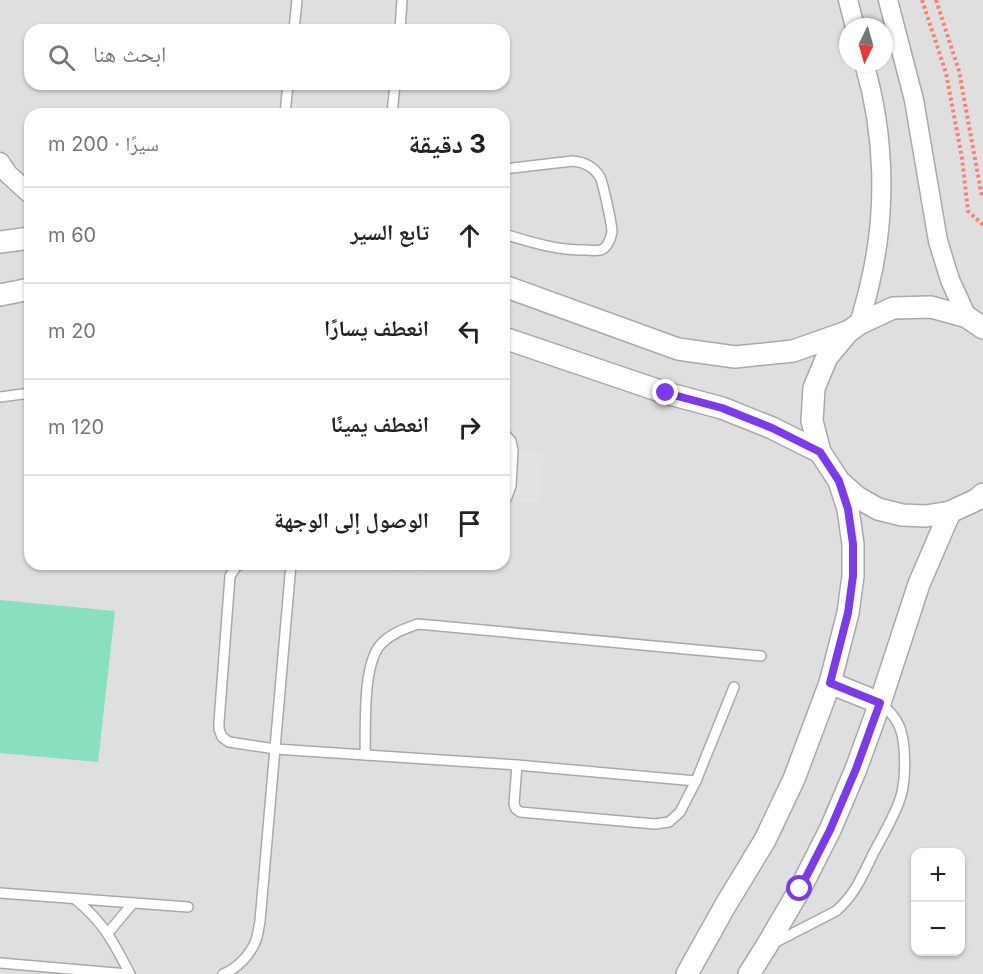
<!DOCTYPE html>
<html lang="ar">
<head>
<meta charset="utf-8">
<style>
	body { margin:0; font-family:Inter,"Noto Naskh Arabic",sans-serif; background:#f2f2f2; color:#222; direction:rtl }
	.controls { position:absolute; right:18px; bottom:18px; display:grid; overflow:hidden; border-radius:12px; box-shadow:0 2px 4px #0004 }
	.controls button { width:54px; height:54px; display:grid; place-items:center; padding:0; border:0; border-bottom:2px solid #e0e0e0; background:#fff; color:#222; font:30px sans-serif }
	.compass { position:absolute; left:839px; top:18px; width:54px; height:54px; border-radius:50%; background:#fff; box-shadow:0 2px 4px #0004; rotate:185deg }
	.stop { position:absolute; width:18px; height:18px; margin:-14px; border:4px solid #7c3aed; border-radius:50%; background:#fff }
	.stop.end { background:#7c3aed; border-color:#fff; box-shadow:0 2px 6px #0008 }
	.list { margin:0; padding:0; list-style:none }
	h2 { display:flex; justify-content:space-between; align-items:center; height:78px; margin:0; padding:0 24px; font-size:26px }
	h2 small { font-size:20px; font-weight:400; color:#767676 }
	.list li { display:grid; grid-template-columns:39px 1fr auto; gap:18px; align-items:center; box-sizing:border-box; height:96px; padding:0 24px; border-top:2px solid #e0e0e0 }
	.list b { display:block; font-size:22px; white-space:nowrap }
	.list em { font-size:20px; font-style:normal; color:#767676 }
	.icon { flex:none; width:33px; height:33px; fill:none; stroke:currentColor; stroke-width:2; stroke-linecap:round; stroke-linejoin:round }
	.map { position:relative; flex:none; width:983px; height:974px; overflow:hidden; direction:ltr }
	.search { position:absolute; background:#fff; box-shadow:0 2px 4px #0004; left:24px; top:24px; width:486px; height:66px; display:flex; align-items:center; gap:15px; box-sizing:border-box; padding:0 21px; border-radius:18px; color:#767676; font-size:22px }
	.panel { position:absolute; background:#fff; box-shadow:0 2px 4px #0004; left:24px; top:108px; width:486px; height:462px; border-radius:18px; direction:rtl }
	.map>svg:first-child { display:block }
</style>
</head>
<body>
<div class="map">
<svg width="983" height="974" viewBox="0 0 983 974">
	<rect width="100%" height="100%" fill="#f2efe9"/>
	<path fill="#e0dfdf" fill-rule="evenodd" d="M 0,0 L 983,0 L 983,974 L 0,974 ZM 848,27 L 884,27 L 884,63 L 848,63 ZM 30,30 L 504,30 L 504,84 L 30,84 ZM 30,114 L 504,114 L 504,564 L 30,564 ZM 916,852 L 960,852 L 960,952 L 916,952 Z"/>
	<polygon fill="#88e0be" points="0,600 115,611 98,762 0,753"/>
	<g fill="#e2e2e2">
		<polygon points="504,445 543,455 539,504 504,501"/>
		<polygon points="362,564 428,564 427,573 362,568"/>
	</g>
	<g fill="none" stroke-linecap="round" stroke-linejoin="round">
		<defs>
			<g id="service">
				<polyline points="294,30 297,0"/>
				<polyline points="400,30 402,0"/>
				<polyline points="285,114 288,84"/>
				<polyline points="392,114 395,84"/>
				<path d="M 504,169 L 573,161 C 584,162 594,167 600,177 C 603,183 612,225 612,232 C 611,238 607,249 600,250 C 596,251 590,250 586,250 C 558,251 531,242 504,234"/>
				<polyline points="0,397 30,393"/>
				<polyline points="504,433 511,441 513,450 511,486 507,497 504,499"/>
				<polyline points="241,564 236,567 230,576 219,722 219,729 222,737 229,742 275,749 517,765 696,781"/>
				<path d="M 365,755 C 366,726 362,665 381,644 C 392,633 404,629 418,624 L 761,656"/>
				<polyline points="517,765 514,804 516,809 520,812 655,824 669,822 680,812 696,781 734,687"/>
				<polyline points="0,893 188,907"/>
				<path d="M 75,899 C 104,923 113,941 130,974"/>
				<polyline points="108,933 133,903"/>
				<path d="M 774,943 L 836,911 C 854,896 863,875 873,854 C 883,835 895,816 901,796 C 906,779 906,744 900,728 C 896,717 888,710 880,703"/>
				<polyline points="0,963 128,974"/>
				<path d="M 223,974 C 237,969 251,954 256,940 C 258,934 259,927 260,921 L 291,564"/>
			</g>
			<g id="minor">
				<polyline points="848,0 855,27"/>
				<polyline points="888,0 914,100 938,241 950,280 967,317"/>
				<polyline points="0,162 8,174 30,194"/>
				<path d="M 859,324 C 863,310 867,297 870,283 C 887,212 885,134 864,63"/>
			</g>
			<g id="tertiary">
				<polyline points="0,242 30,238"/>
				<polyline points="504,286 678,349 735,357 793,351 847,332"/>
				<polyline points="0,295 30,289"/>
				<polyline points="983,328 967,317 931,307 893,308 859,324 848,332 827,357 814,388 812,421 820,452 839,481 857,497 878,509 902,515 926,516 950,512 976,500 983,494"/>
				<polyline points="504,338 666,393 722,408 772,428 820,452"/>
				<polyline points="830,683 880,703"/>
				<polyline points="687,974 725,906 765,840 794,779 830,683 848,613 853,576 853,544 848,509 839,481"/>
				<polyline points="749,974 766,947 800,889 830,830 856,769 880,703 919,584 950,512"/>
			</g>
		</defs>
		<use href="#service" stroke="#a9a9a9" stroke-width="12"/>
		<use href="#minor" stroke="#a9a9a9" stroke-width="21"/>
		<use href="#tertiary" stroke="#a9a9a9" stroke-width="24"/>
		<g stroke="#fa8072" stroke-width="4" stroke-dasharray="3 3" stroke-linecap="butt">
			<polyline points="922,0 946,73 962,158 968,211 983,225"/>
			<polyline points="936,0 959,71 982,197 983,198"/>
		</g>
		<use href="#service" stroke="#fff" stroke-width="9"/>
		<use href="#minor" stroke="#fff" stroke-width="18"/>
		<use href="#tertiary" stroke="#fff" stroke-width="21"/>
	</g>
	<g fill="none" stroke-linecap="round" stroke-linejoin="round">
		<polyline stroke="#7c3aed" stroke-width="8" points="666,393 722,408 772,428 820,452 839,481 848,509 853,544 853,576 848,613 830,683 880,703 856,769 830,830 800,889"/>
	</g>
</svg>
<div class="controls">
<button>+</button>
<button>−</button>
</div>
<svg class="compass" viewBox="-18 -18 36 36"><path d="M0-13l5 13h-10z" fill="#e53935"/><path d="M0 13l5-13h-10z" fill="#767676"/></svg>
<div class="stop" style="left:800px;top:889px"></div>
<div class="stop end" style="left:666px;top:393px"></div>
<div class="search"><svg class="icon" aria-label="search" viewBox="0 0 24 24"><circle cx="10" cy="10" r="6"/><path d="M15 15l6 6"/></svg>ابحث هنا</div>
<section class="panel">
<h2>3 دقيقة<small>سيرًا · 200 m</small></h2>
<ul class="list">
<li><svg class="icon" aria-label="ahead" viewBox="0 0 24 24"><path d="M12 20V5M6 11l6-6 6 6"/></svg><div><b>تابع السير</b></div><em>60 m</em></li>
<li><svg class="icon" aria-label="left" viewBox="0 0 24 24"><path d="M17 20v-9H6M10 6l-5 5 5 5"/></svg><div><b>انعطف يسارًا</b></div><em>20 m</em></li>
<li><svg class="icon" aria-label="right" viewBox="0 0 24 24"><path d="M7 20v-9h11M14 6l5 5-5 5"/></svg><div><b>انعطف يمينًا</b></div><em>120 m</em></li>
<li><svg class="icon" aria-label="arrive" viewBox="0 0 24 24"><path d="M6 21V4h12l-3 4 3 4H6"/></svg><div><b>الوصول إلى الوجهة</b></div></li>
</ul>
</section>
</div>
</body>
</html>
